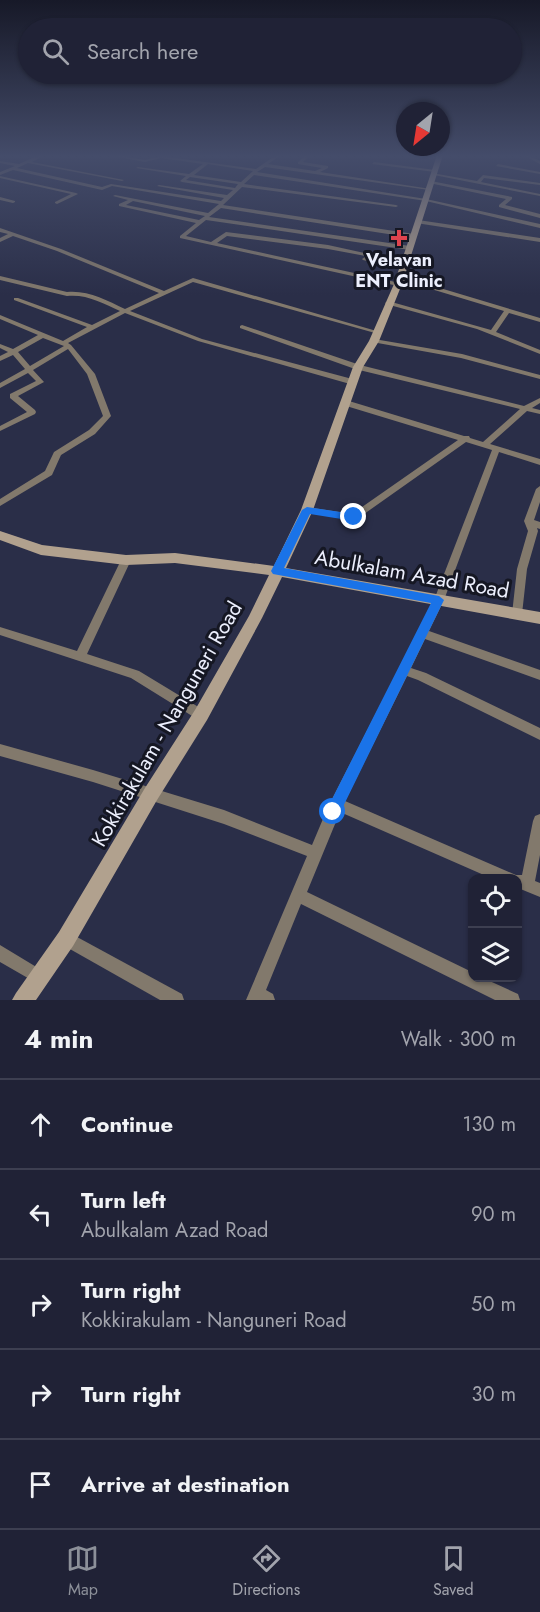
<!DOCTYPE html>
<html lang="en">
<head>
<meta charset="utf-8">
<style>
	body { margin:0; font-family:Jost,sans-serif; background:#282a3e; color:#f1f3f6 }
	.controls { position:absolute; right:18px; bottom:18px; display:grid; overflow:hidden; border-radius:12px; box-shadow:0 2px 4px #0004 }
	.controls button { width:54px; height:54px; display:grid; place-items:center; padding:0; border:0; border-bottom:2px solid #3d3f51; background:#202236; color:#f1f3f6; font:30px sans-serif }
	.compass { position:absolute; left:396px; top:102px; width:54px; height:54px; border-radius:50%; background:#202236; box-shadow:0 2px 4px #0004; rotate:210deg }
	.stop { position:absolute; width:18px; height:18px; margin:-14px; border:4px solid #1a73e8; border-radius:50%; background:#fff }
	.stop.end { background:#1a73e8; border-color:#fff; box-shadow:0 2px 6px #0008 }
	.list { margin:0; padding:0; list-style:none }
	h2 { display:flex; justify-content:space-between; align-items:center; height:78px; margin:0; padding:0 24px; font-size:26px }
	h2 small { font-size:20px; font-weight:400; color:#a2a4ad }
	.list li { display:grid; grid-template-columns:39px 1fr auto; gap:18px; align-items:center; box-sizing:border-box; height:90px; padding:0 24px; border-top:2px solid #3d3f51 }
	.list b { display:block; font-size:22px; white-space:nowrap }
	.list p { margin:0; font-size:20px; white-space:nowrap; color:#a2a4ad }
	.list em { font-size:20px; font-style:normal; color:#a2a4ad }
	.icon { flex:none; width:33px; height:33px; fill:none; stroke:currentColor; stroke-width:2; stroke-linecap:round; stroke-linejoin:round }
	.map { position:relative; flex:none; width:540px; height:1000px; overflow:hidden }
	.search { position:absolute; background:#202236; box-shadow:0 2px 4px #0004; left:18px; right:18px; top:18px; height:66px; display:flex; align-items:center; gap:15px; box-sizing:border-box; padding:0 21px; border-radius:33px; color:#a2a4ad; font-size:22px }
	.sheet { height:528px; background:#202236 }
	nav { display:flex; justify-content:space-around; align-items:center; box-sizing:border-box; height:84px; border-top:2px solid #3d3f51; background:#202236; font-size:16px; color:#a2a4ad }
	nav a { display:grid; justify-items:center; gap:3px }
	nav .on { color:#8c9099 }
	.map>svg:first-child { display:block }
</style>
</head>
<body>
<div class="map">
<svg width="540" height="1000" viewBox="0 0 540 1000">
	<rect width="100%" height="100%" fill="#2a2e48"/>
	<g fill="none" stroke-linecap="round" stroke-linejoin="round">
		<g fill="#82796c" fill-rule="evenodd">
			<path d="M 39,155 L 45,155 L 32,162 L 124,180 L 122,181 L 28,163 L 17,168 L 102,187 L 111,184 L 221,201 L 224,198 L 157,186 L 159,185 L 227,195 L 233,190 L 182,182 L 180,181 L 186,176 L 136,168 L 138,167 L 189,174 L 203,164 L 161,158 L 145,162 L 108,155 L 117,155 L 145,160 L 161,156 L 256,169 L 276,155 L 281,155 L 268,164 L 315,171 L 322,168 L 298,164 L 298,162 L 306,155 L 310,155 L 303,162 L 328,166 L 328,168 L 320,172 L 431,189 L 429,190 L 265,167 L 257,172 L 426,199 L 540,224 L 540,228 L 426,201 L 254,175 L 244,184 L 396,205 L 398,206 L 396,207 L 242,187 L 223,205 L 414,234 L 417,236 L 414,238 L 221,208 L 209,217 L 410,246 L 413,248 L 410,250 L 206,220 L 186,236 L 211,242 L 226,232 L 328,245 L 369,254 L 371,255 L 371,257 L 328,249 L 227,236 L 217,243 L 400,283 L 400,285 L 398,286 L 180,238 L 180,236 L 196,223 L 119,206 L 119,204 L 128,200 L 113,196 L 115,195 L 208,213 L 219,204 L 112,186 L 102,190 L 13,170 L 0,175 L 0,172 L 15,166 L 0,163 L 0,161 L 19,164 ZM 208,164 L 253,171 L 241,182 L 194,175 ZM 190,177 L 238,184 L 235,188 L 186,180 ZM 133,201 L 205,216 L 199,220 L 126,205 Z"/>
			<polygon points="523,155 528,155 540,161 540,164"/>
			<polygon points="374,162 435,170 437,171 435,172 372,164"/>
			<polygon points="498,164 540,172 540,174 496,166"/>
			<polygon points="432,173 477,181 483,175 540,183 540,185 484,178 481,182 540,194 540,196 434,175"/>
			<polygon points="0,176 76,193 78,194 57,204 55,203 55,202 71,194 0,178"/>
			<polygon points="431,181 512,197 512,199 505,205 540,214 540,218 499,207 499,205 506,199 429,183"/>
			<polygon points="0,197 15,201 15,202 13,203 0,200"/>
			<polygon points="418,220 540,238 540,242 416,223 415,222"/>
			<path d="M 0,228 L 61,249 L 164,291 L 193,278 L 380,332 L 379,333 L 375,333 L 193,282 L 130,311 L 202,339 L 356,380 L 357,382 L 353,384 L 350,384 L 198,341 L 125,313 L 68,343 L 71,345 L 95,374 L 111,416 L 95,434 L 61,455 L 52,475 L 0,506 L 0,499 L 45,471 L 54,452 L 89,430 L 103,416 L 87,374 L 68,349 L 33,370 L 44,382 L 18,396 L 35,410 L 36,412 L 35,414 L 0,431 L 0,426 L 27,412 L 10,398 L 10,394 L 36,381 L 28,373 L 0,388 L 0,383 L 25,369 L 13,355 L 0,361 L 0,356 L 8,352 L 0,348 L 0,344 L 13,349 L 38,335 L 0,319 L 0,315 L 63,341 L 87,327 L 14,300 L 14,298 L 18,298 L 92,325 L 120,311 C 102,303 87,294 67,296 L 0,280 L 0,276 L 67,292 C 88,290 106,300 125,309 L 159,293 L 57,251 L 13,236 L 0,242 L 0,238 L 8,234 L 0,232 ZM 43,338 L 64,346 L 30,366 L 18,352 Z"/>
			<polygon points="365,257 405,267 406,268 403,270 363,260 362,259"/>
			<polygon points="400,276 540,318 540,322 509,313 496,332 540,350 540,354 477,329 386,304 385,303 388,301 491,330 504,311 398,279 397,278"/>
			<polygon points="242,325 360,365 524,406 540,398 540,403 532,408 540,410 540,414 527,411 490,444 540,459 540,465 499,452 444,600 429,631 540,670 540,680 425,639 411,668 426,673 540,728 540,740 418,680 407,676 345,801 516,875 522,875 533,821 535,816 540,814 540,855 535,881 540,883 540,897 518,888 518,879 493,879 340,812 307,892 472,972 472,978 483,978 518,994 520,1000 495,1000 301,904 266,990 273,994 275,1000 246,1000 307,856 224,824 93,782 0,756 0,744 93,770 224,810 312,845 328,807 434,600 492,450 466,442 357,519 354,520 304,512 302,510 307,507 352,514 458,440 343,405 342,403 343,401 349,401 464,436 469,436 470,438 483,442 520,409 355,369 240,328 240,326"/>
			<polygon points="374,339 462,354 540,375 540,379 461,358 372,342 371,341"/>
			<polygon points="540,486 540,502 534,520 540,522 540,529 537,528 538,531 527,569 522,614 521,617 517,618 513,617 512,614 517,569 528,531 524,521 536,489"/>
			<polygon points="126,556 129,557 131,560 87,654 139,671 205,711 207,715 205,719 201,720 197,719 131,678 0,635 0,627 77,651 121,560 123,557"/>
			<polygon points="66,931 182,994 184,1000 160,1000 61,944 58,939 61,934"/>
			<polygon points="0,945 43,971 46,976 43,981 38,984 33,981 0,962"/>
		</g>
		<polygon fill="#b1a18e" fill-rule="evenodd" points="437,155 443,155 402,284 379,341 363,367 313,510 286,568 540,612 540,624 282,577 262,618 207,720 157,800 73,946 36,1000 12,1000 16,993 59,932 145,788 195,710 249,616 269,575 175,563 126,565 41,555 0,540 0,531 42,545 126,555 175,553 274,566 301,510 353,367 369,341 394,284"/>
	</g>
	<linearGradient id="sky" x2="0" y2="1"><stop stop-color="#171928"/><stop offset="0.53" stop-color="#444c6a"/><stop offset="1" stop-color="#444c6a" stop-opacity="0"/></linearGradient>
	<rect width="540" height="295" fill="url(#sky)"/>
	<polygon fill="#1a73e8" points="307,507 354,514 359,517 354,521 310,514 284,568 439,596 444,600 338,817 333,820 328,817 326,812 328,807 431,603 273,574 271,571 302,510"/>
	<path fill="#e0444e" stroke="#151723" stroke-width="2" d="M396 229h6v6h6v6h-6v6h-6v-6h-6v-6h6z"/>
	<g text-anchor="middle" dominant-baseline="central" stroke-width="6" stroke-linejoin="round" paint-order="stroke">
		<g font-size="18" font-weight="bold" fill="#eceffd" stroke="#151723">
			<text x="399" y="260">Velavan<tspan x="399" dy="21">ENT Clinic</tspan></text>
		</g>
		<g font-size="21" fill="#eceffd" stroke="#151723">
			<text transform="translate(412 574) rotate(10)">Abulkalam Azad Road</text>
			<text transform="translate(167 724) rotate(-60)">Kokkirakulam - Nanguneri Road</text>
		</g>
	</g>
</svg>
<div class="controls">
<button><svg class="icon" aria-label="locate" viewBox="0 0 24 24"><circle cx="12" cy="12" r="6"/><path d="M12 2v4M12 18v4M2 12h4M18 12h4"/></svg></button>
<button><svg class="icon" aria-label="layers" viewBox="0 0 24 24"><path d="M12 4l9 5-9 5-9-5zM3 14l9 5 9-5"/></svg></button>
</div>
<svg class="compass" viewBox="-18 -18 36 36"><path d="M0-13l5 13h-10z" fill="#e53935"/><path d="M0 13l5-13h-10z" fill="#a2a4ad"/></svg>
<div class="stop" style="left:333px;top:812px"></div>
<div class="stop end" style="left:354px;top:517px"></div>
<div class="search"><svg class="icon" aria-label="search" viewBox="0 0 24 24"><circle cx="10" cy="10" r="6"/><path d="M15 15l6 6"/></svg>Search here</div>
</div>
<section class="sheet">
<h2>4 min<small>Walk · 300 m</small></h2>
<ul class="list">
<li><svg class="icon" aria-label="ahead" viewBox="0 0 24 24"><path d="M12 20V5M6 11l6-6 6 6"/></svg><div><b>Continue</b></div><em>130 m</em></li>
<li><svg class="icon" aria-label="left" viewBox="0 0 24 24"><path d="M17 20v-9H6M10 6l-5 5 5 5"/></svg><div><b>Turn left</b><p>Abulkalam Azad Road</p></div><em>90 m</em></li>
<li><svg class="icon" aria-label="right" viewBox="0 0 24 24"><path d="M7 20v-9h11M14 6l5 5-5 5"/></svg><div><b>Turn right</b><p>Kokkirakulam - Nanguneri Road</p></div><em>50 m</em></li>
<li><svg class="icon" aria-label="right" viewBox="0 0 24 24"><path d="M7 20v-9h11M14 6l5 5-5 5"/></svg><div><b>Turn right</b></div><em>30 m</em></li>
<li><svg class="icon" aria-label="arrive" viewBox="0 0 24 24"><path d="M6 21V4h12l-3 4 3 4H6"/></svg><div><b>Arrive at destination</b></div></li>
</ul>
</section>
<nav>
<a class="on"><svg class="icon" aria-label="map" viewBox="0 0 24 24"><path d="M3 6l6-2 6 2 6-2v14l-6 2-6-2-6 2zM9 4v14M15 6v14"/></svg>Map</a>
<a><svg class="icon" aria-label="directions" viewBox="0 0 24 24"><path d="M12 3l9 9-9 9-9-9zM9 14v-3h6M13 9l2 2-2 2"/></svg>Directions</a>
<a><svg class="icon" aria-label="saved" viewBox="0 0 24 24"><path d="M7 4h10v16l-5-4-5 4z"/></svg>Saved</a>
</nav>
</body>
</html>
